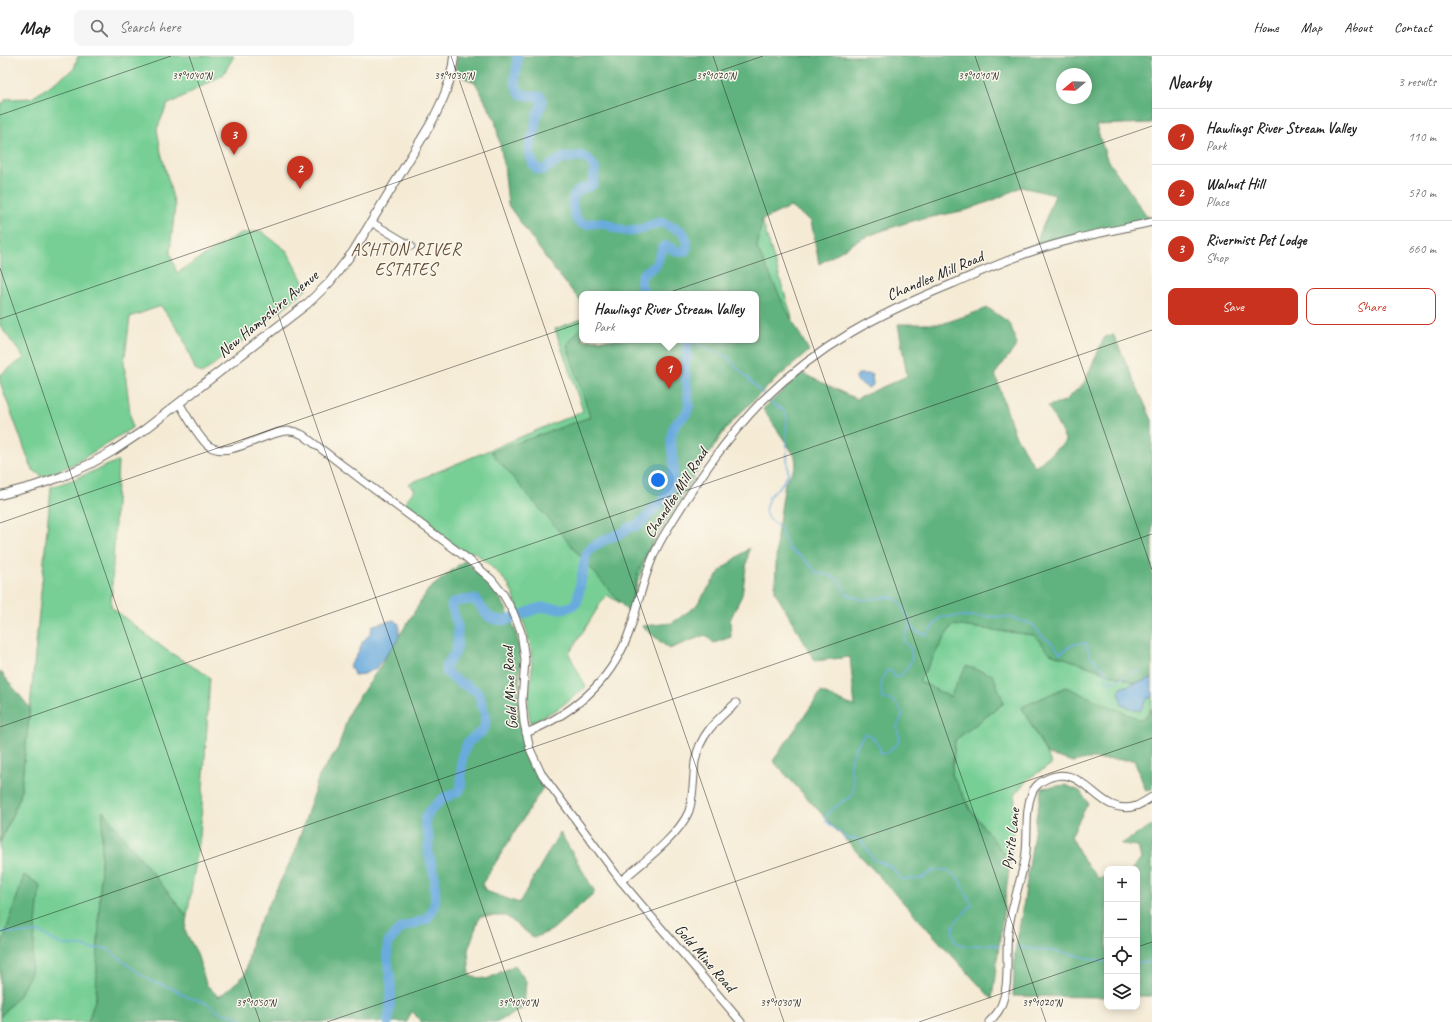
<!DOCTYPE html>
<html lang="en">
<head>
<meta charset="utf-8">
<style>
	body { margin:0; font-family:Caveat,sans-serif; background:#f6f6f6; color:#222 }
	.controls { position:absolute; right:12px; bottom:12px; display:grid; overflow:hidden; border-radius:8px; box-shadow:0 2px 10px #0003 }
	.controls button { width:36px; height:36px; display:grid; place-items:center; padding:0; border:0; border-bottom:1px solid #e0e0e0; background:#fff; color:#222; font:20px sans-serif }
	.compass { position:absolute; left:1056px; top:12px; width:36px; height:36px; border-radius:50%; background:#fff; box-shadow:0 2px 10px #0003; rotate:251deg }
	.you { position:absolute; left:658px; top:424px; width:14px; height:14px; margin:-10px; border:3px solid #fff; border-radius:50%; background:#1a73e8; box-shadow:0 0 0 6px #1a73e833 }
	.badge { display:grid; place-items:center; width:26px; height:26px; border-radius:50%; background:#c8321e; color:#fff; font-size:13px; font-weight:700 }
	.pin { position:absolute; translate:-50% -33px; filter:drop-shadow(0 1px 2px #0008) }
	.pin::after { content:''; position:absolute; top:21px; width:14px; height:12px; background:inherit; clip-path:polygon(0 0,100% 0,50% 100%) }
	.popup { position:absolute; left:579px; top:235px; width:180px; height:52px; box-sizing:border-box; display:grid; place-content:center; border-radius:8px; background:#fff; filter:drop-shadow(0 1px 3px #0005); font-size:13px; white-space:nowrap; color:#767676 }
	.popup b { font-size:15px; color:#222 }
	.popup::after { content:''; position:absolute; left:50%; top:100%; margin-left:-8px; border:8px solid transparent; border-top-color:#fff }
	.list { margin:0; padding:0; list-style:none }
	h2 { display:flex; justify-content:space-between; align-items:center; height:52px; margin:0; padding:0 16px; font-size:17px }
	h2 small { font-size:13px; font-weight:400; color:#767676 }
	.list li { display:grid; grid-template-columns:26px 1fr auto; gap:12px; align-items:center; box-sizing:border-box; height:56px; padding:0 16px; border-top:1px solid #e0e0e0 }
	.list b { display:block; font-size:15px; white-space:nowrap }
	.list p { margin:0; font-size:13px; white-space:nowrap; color:#767676 }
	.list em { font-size:13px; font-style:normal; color:#767676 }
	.actions { display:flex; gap:8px; padding:12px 16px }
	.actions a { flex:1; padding:9px 0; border:1px solid #c8321e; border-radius:8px; text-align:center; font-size:14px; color:#c8321e }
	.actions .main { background:#c8321e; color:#fff }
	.icon { flex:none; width:22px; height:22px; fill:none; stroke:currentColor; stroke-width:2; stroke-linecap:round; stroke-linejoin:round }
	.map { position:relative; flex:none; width:1152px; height:966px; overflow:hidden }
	header { display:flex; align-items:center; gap:24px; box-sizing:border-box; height:56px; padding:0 20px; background:#fff; border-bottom:1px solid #e0e0e0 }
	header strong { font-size:19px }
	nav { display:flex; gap:22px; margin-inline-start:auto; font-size:14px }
	.search { width:280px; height:36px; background:#f6f6f6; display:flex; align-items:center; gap:10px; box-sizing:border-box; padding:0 14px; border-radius:8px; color:#767676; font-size:15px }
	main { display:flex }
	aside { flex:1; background:#fff }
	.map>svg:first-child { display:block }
</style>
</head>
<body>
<header>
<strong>Map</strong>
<div class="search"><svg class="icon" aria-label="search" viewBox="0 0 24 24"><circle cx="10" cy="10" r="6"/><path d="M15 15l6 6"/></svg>Search here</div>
<nav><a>Home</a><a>Map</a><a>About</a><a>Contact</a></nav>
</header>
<main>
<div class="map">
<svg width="1152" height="966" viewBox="0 0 1152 966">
	<rect width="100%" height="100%" fill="#fbf7ec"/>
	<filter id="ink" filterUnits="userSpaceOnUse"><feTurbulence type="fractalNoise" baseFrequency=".025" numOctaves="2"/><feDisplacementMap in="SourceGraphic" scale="8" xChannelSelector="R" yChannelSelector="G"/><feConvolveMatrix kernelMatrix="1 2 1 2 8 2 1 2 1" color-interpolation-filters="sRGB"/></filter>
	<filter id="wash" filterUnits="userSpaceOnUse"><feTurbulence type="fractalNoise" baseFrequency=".012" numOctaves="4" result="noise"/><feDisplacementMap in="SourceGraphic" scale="16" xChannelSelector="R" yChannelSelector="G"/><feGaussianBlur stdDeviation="0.9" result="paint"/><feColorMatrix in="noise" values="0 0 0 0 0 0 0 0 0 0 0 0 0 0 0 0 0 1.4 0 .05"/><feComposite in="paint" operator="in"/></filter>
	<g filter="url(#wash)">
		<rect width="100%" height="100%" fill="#f5ebd5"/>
		<g fill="#77cf95" stroke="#4a7658">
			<polygon points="78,0 234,0 223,19 167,49 157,73 161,96 175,150 170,197 177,217 239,178 261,175 287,195 307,233 202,318 195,313 182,280 161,250 130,261 124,308 132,372 72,409 43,421 32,413 0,326 0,319 24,302 0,270 0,45 3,48 6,43 32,42 74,13"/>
			<path d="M 730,61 L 803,297 L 749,346 L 724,376 L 700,411 L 657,481 L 647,499 L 638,525 L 631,554 L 607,539 L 604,542 L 569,598 L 586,631 L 559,652 L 531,667 C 525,649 531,629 532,611 C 532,588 526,571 517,549 C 514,542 512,533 507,527 C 497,515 485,505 473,495 L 469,500 L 402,450 L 415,433 L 408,428 L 583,355 L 555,273 L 582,263 L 582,284 L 756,284 L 756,238 L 582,238 L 582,250 L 573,220 Z"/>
			<polygon points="118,405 111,551 166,594 210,621 200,781 187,860 103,756 96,941 88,966 0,966 0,961 20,938 24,819 0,895 0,787 20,741 30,652 51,431 72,424"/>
			<path d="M 952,569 L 1034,579 L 1050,597 L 1136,627 L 1121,632 L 1122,649 L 1140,655 L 1148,642 L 1152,641 C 1152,652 1150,657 1141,664 L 1022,652 L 1052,708 L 1029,722 L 1015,738 L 1014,775 L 1010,806 L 970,753 L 952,718 L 955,684 L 1004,647 L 950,641 L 919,625 Z"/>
		</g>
		<g fill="#61b27e" stroke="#3e674d" fill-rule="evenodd">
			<path d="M 457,0 L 1152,0 L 1152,67 L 1096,69 L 1106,101 L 1151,166 L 1033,195 L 1055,139 L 1021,131 L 996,143 L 967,154 L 912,165 L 881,175 L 861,183 L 819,208 L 811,165 L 790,151 L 762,164 L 757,192 L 785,251 L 809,295 L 768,330 L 727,370 L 679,437 L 659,471 L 638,516 L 629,557 L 491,396 L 590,361 L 567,289 L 582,270 L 582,284 L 756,284 L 756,238 L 582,238 L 582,247 L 553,212 L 508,149 L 504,109 L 495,64 L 475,26 L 455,18 ZM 1062,18 L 1086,18 L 1086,42 L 1062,42 Z"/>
			<polygon points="988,252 1010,267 1017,289 995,318 1015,379 1035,411 1066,385 1048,350 1065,345 1084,327 1104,282 1113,278 1152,364 1152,622 1136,627 1050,597 1034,579 952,569 919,625 950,641 966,610 993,619 1004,647 955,684 952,718 970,753 1010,806 992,943 773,705 821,636 855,651 850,601 815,605 775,536 777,480 785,427 796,409 795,400 763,353 802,317 856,343 907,320 898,268 942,268"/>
			<polygon points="749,492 742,539 730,564 731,581 714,587 705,579 669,593 642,570 672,567 695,551 721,514"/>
			<path d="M 465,504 C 482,521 500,537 509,559 C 515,572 519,586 520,600 C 521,619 517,639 519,658 C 521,685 530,707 544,730 L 482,828 L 486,835 L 519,847 L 560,776 L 595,836 L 552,874 L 534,882 L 506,860 L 480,860 L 468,894 L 470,920 L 487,923 L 515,909 L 526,925 L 524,952 L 499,965 L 494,966 L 421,966 L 412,955 L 407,966 L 88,966 L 96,941 L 103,755 L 157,823 L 187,860 L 185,875 L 197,897 L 206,928 L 219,941 L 245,919 L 253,880 L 295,796 L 319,720 L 338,692 L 350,654 L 377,615 L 428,534 Z"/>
			<polygon points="0,615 30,652 20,741 0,787"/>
			<polygon points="1066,631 1141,664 1148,659 1152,652 1152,733 1146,735 1134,704 1087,703 1073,706 1047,698 1022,651"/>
			<polygon points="1065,729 1080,735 1088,747 1071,780 1084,805 1098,822 1107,821 1107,941 1013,940 1015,896 1024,845 1037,756 1042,732"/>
			<polygon points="1152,769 1152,940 1137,940 1137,813 1131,813 1141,803 1138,790 1121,788"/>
			<polygon points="24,819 40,829 31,917 20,938 0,961 0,895"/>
		</g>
		<g fill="#6aabdd" stroke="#43647c">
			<polygon points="858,318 872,318 873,329 868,332 857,325 856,321"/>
			<polygon points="394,564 399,568 399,579 397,585 376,612 364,618 354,619 352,613 349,611 356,601 363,585 370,578 373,569"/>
			<polygon points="1152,622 1152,641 1148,642 1140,655 1122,649 1119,637 1121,632"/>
		</g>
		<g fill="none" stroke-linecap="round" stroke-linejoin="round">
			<g stroke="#6aabdd" stroke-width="1.5">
				<polyline points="699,284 699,289 726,300 765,340"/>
				<path d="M 767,343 L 774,349 L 783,354 L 787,362 L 786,379 L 788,418 L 782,428 L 769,441 L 765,454 L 767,461 L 780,472 L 789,493 L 803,502 L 817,517 L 831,520 L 839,524 L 847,538 L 864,544 L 886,541 L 894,542 L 900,546 L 911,566 L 911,570 L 906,577 L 904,583 L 904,586 L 911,593 L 912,601 L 910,608 L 900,621 L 895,621 L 891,615 L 887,614 C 881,621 880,634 883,643 C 895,644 897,647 903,658 L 897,671 L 900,685 L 887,697 L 880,697 L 880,692 L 872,681 L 865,677 L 857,689 L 850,706 L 854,731 L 852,740 C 841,747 830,752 825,763 C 831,772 840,774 846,783 L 855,782 L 863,787 L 873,803 L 890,810 L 902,823 L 920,823 L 935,814 L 948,814 L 958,822 L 972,848 C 962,864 946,864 956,887 L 966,890 L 992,888 L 999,890"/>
				<path d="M 912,571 L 915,575 L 926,579 L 941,561 L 966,560 L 1009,561 L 1032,568 L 1042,580 L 1052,587 L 1060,597 L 1074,588 L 1086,587 L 1090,600 L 1107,617 L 1106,622 L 1108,626 C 1118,625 1125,622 1134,616 L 1142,616"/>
				<path d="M 0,875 C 14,878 26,878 40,876 L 61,889 L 83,890 L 91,893 L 106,892 L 132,912 L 152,926 L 172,932 L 187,941 L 206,947 L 220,957 L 233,959 L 246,966"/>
				<polyline points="1017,891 1060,896 1107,906"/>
				<polyline points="1137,907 1152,906"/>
			</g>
			<g stroke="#6aabdd" stroke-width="10">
				<path d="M 517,0 C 519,18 510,19 520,38 L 541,41 C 544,49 539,52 537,59 C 535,64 536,69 535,74 C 534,77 532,80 531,83 C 528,93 530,105 537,113 L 543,114 L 563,102 L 581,100 L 588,103 L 595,112 L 593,128 L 590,130 C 575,134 569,140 574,156 C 575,160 577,165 580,167 C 585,170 595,166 601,167 C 610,167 611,171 618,173 C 634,179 645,171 660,166 C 661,166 681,175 682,176 C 687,181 691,197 680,196 C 675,196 671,191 666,190 L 663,191 L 656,209 C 642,219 637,218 644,238"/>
				<path d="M 388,966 L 391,938 L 391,928 L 387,900 L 388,887 L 401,872 L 427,863 L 432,855 L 435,846 L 435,822 L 428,795 L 429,783 L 425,768 L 426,761 L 430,755 L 442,743 L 459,735 L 461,731 L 462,700 L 468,686 L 481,676 L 485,671 L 485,658 L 479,639 L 476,635 L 454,623 L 447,617 L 446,613 L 446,610 L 455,597 L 457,592 L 458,574 L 457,567 L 452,552 L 452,548 L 459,545 L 475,543 C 481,549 485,561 494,563 C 508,568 525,556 539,552 C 552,549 565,558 577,546 L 586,499 L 591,492 L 604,484 L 624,476 L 628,472 L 638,469 L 666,441 L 670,433 L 674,412 L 671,386 L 672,376 L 675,369 L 686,358 L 689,350 L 685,315 L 685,308 L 687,300 L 687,284"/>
			</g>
		</g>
	</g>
	<g filter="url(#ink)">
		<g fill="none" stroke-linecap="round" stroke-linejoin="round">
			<defs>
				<g id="minor">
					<polyline points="371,166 411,190"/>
					<path d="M 179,347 C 186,358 199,383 209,390 C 230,404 267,374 289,375 C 295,375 299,377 303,379 L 359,422 L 468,503 L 492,524 L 503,538 L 513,556 L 521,576 L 525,604 L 522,645 L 524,667 L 530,693 L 541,717 L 621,825 L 741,966"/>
					<path d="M 526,677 C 575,657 614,623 631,571 C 641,539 646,509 664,479 C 693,431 724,384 763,344 C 820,288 879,258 952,228 C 978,217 1004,205 1031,196 C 1070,182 1112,175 1152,166"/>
					<path d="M 621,825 C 642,807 679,780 689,755 C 694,739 693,722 695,706 C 699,680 716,664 736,647"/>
					<path d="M 989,966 C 993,962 998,957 1000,952 C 1011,929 1005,901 1008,877 C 1011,852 1020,828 1025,803 C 1029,783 1024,756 1032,737 C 1033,733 1038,728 1041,726 C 1085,699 1095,763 1136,750 C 1141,748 1147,744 1152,741"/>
				</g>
				<path id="major" d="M 0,439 L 34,430 L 61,421 L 90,408 L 113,395 L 143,375 L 307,248 L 329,227 L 353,196 L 430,69 C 442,47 452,25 454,0"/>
			</defs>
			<use href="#minor" stroke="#68645d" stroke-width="9"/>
			<use href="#major" stroke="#68645d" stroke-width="10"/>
			<use href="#minor" stroke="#fff" stroke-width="7"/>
			<use href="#major" stroke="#fff" stroke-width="8"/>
		</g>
	</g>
	<path fill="none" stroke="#1c1c1c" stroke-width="1" stroke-opacity="0.45" d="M 189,0 L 522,966M 451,0 L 784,966M 713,0 L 1046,966M 975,0 L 1152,514M 0,59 L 171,0M 0,212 L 260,966M 0,263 L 763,0M 0,467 L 1152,70M 0,671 L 1152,274M 0,875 L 1152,478M 1137,891 L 1152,886M 327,966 L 1152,682M 919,966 L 1107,901"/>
	<g text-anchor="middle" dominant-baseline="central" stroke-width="3" stroke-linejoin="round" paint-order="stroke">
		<g font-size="16" fill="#1c1c1c" stroke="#fbf7ec">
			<text transform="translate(935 220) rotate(-23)">Chandlee Mill Road</text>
			<text transform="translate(268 258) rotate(-40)">New Hampshire Avenue</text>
			<text transform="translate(676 437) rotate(-57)">Chandlee Mill Road</text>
			<text transform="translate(510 632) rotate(-93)">Gold Mine Road</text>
			<text transform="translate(1011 783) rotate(-83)">Pyrite Lane</text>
			<text transform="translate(705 902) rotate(49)">Gold Mine Road</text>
		</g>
		<g font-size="17" letter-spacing="1" fill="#644e38" stroke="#fbf7ec">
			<text x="406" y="193">ASHTON RIVER<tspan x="406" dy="20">ESTATES</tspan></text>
		</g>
	</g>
	<g font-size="10" text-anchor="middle" fill="#1c1c1c" stroke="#fbf7ec" stroke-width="3" stroke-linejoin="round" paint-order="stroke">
		<text x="192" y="23">39°10'40"N</text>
		<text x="454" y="23">39°10'30"N</text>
		<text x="716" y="23">39°10'20"N</text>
		<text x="978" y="23">39°10'10"N</text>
		<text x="256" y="950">39°10'50"N</text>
		<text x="518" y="950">39°10'40"N</text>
		<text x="780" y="950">39°10'30"N</text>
		<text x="1042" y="950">39°10'20"N</text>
	</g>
</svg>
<div class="controls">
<button>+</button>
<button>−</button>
<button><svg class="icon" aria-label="locate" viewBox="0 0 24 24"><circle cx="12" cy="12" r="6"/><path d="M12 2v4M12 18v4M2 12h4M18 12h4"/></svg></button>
<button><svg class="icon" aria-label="layers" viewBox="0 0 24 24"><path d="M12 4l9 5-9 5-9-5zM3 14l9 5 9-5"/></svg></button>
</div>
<svg class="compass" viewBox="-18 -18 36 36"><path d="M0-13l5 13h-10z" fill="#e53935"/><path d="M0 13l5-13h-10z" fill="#767676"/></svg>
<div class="you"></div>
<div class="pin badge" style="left:669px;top:333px">1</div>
<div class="popup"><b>Hawlings River Stream Valley</b>Park</div>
<div class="pin badge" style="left:300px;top:133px">2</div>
<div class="pin badge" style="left:234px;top:99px">3</div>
</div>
<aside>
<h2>Nearby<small>3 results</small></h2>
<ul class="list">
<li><span class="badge">1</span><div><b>Hawlings River Stream Valley</b><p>Park</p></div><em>110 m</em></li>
<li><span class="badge">2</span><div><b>Walnut Hill</b><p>Place</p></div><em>570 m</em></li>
<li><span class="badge">3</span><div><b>Rivermist Pet Lodge</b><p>Shop</p></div><em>660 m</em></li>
</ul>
<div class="actions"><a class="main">Save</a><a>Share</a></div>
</aside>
</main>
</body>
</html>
